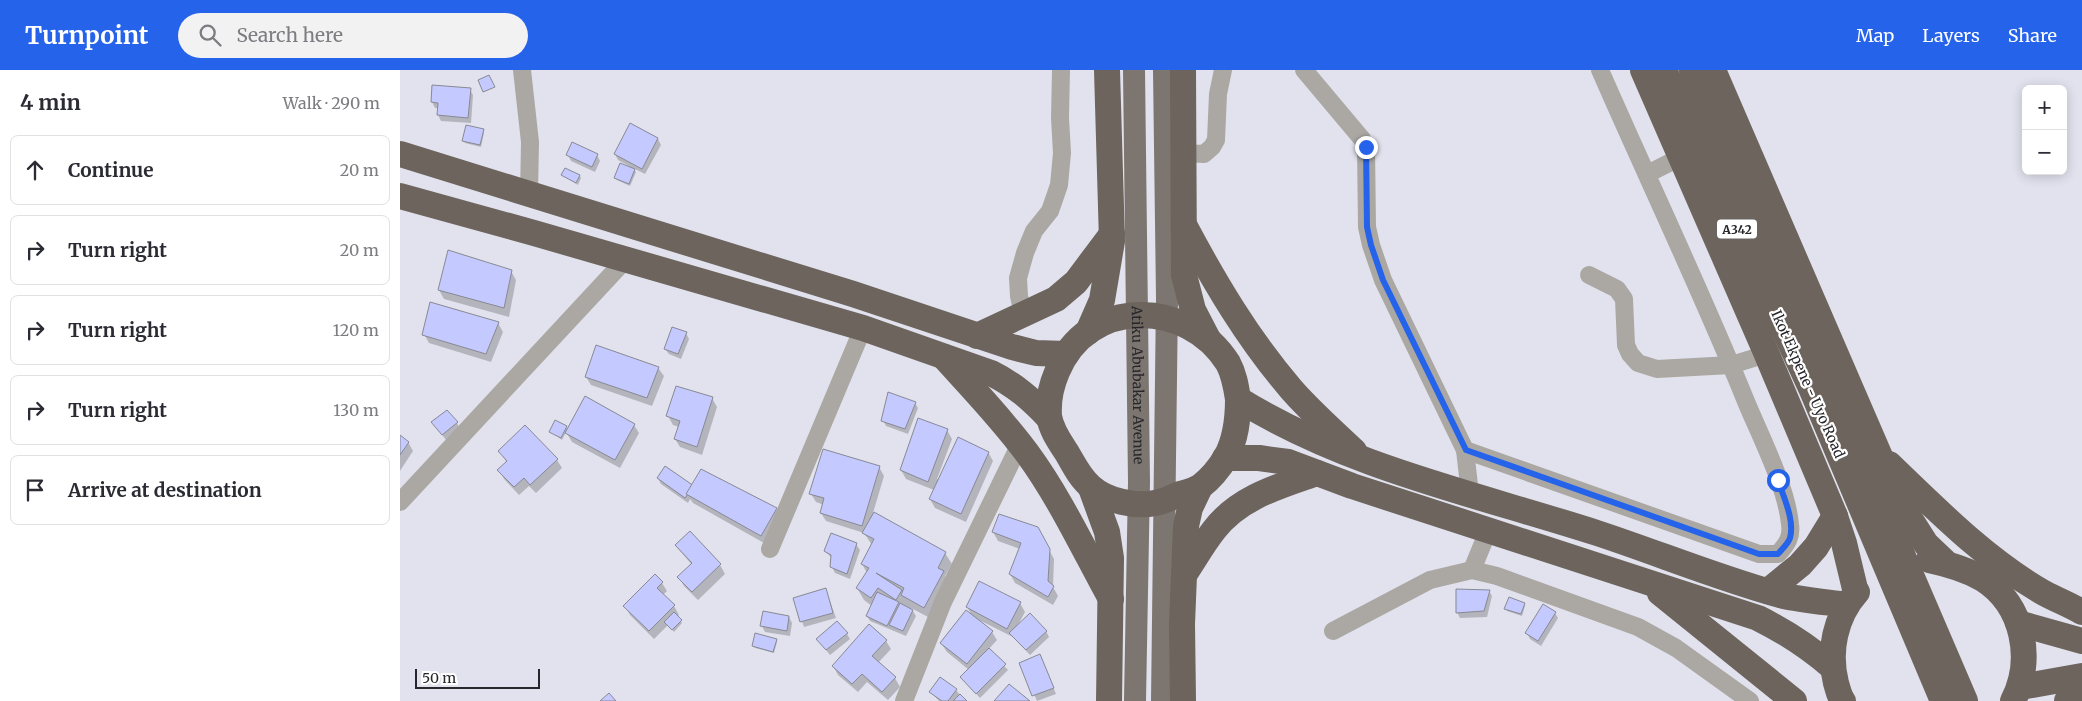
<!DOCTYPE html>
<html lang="en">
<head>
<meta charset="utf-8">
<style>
	body { margin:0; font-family:Merriweather,serif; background:#f2f2f3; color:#2b2b33 }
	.controls { position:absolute; right:15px; top:15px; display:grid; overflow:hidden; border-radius:8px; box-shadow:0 2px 12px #0003 }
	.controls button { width:45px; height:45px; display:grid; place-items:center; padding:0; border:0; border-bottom:1px solid #e1e1e2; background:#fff; color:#2b2b33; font:25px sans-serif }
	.scale { position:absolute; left:15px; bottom:12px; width:125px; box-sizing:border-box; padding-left:5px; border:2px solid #26262b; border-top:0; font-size:14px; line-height:18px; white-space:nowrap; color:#26262b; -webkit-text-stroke:4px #fff; paint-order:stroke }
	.stop { position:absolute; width:15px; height:15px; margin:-11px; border:4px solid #2563eb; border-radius:50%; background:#fff }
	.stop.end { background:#2563eb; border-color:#fff; box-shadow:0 1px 5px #0008 }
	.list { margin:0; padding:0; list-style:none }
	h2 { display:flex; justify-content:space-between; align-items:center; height:65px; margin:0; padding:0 20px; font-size:21px }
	h2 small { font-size:16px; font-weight:400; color:#7c7c81 }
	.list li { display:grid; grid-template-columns:32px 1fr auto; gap:15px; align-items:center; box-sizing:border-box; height:70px; margin:0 10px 10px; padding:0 10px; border:1px solid #e1e1e2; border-radius:8px }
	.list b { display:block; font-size:19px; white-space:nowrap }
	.list em { font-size:16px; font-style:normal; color:#7c7c81 }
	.icon { flex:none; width:28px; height:28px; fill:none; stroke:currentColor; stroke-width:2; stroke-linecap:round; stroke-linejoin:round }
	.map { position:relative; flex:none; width:1682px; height:631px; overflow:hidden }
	header { display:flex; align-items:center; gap:30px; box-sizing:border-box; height:70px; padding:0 25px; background:#2563eb; color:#fff }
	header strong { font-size:24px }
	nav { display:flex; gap:28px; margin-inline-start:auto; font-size:18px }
	.search { width:350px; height:45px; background:#f2f2f3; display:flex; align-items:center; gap:12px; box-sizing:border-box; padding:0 18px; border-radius:28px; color:#7c7c81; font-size:19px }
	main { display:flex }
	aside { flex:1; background:#fff }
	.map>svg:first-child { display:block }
</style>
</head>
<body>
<header>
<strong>Turnpoint</strong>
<div class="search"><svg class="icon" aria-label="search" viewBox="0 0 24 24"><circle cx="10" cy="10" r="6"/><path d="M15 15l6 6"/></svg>Search here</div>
<nav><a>Map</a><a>Layers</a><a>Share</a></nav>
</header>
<main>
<aside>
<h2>4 min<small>Walk · 290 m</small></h2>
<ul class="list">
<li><svg class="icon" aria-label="ahead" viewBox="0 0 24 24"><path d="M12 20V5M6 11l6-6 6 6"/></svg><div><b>Continue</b></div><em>20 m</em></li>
<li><svg class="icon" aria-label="right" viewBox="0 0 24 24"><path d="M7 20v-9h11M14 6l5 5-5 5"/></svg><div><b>Turn right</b></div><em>20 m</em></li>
<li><svg class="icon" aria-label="right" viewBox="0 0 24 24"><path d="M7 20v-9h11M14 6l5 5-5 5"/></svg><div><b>Turn right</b></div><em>120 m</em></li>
<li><svg class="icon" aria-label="right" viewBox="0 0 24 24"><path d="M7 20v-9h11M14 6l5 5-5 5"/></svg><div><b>Turn right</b></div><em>130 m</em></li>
<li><svg class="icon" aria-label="arrive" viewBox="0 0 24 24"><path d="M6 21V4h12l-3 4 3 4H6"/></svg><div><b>Arrive at destination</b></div></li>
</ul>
</aside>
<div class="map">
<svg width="1682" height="631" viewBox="0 0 1682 631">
	<rect width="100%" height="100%" fill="#e1e2ed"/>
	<g fill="#0003">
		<polygon points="70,20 73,25 71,53 41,51 38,45 38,38 35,38 32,32"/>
		<polygon points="231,55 258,69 261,75 245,104 233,98 236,102 230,116 217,110 215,108 229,96 218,90 215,84"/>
		<polygon points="83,60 84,63 81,77 65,73 64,71"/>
		<polygon points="168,85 197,85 200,91 195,102 171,91"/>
		<polygon points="163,105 180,106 181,108 178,115"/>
		<polygon points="111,201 116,210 109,247 44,229 39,220"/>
		<polygon points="98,253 103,262 91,292 29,273 24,264"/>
		<polygon points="286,263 289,269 281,289 269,284 265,279"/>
		<polygon points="258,298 264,306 252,336 191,315 186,307"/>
		<polygon points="312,328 317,337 302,385 280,377 275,369 279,357 273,355 268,346"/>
		<polygon points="515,333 518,338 508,364 486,356 483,350"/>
		<polygon points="33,353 57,353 60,359 46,370"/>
		<polygon points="234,355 239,363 220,398 172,372 166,362 162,370 151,362 166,357 168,361"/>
		<polygon points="547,360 552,369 537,409 539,410 588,382 593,391 566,452 535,438 530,429 534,420 506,409 501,400"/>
		<polygon points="0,367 8,372 13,381 0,401"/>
		<polygon points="100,382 157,390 162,398 136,423 129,416 119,425 104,409 99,400 107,393"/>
		<polygon points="479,397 484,406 473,443 545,483 552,494 545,506 549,514 530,548 511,538 516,546 506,566 470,551 467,546 472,536 464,530 457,518 467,503 462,494 472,475 464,463 426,451 421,443 424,435 416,432 411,424"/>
		<polygon points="258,408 376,439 381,448 366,474 293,433 290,429 288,433 261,414"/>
		<polygon points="637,458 654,489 653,517 658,526 653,535 615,513 610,504 620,479 598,471 593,462"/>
		<polygon points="290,463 320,495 325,504 298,530 284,516 279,507 292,495 276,476"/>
		<polygon points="456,474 460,480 450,509 435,503 432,497 432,488 425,481"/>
		<polygon points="262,513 267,521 263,525 274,536 279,545 277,547 282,553 274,562 268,555 254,569 230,545 225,536"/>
		<polygon points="426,520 436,548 404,557 394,529"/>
		<polygon points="1089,521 1092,526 1087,547 1060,548 1057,542"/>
		<polygon points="620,533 625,542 618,555 646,561 649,567 630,585 613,567 577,549 592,562 597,570 589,579 608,600 580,628 561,607 569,600 547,582 541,573 573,547 567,537"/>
		<polygon points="1124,534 1125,536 1122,546 1107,541 1106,539"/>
		<polygon points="1155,543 1158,548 1141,576 1130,569 1127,563"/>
		<polygon points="389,547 392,553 390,566 365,562 362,556"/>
		<polygon points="447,564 450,569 430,585 421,574"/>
		<polygon points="376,570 377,572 374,583 355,578 353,576"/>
		<polygon points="486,571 491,579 478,593 495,608 500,617 488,630 467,612 458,622 438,605 433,596"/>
		<polygon points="640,586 656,624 637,631 621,594"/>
		<polygon points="556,620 565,631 539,631 531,622"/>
	</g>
	<g fill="#c4caff" stroke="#888993">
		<polygon points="89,5 95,17 83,22 78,10"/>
		<polygon points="32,15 71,18 68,48 37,45 38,33 31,32"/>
		<polygon points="230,53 258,68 242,99 214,84"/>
		<polygon points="66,55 84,59 80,75 62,71"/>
		<polygon points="172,72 198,84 192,97 166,85"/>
		<polygon points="220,93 235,99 229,114 214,108"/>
		<polygon points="165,98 180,105 176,113 161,105"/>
		<polygon points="48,180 112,200 104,238 38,220"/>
		<polygon points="30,232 99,252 86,284 22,265"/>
		<polygon points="272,257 287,262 278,284 264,279"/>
		<polygon points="196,275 259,297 247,328 185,307"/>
		<polygon points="276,316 313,327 297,377 274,369 280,351 266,346"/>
		<polygon points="488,322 516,332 505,359 481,351"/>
		<polygon points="185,326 235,354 215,390 165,363"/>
		<polygon points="47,340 58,352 42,365 31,352"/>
		<polygon points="518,348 548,359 528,412 500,400"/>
		<polygon points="155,350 167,356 161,368 149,362"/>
		<polygon points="125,355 158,389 130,415 124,408 114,417 97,400 107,391 98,381"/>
		<polygon points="0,365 9,372 0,385"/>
		<polygon points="558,367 589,382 561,444 529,429"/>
		<polygon points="423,379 480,396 462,456 420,443 424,428 409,424"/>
		<polygon points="265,396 294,416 285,428 257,408"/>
		<polygon points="301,399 377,438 361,466 286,424"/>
		<polygon points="474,442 546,482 538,498 544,501 524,538 501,525 504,518 476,503 502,520 496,530 478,518 471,528 456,518 469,498 461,494 474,469 462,463"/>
		<polygon points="599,444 638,457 650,479 648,511 654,516 648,527 609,504 621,473 592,462"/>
		<polygon points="290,461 321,494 292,522 277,507 292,493 275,475"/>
		<polygon points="431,463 457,473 447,504 430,497 431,485 424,481"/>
		<polygon points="255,504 263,512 257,518 275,535 249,561 223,536"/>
		<polygon points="579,511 621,532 607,559 566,537"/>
		<polygon points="426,518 433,543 400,552 393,528"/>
		<polygon points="1056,519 1090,520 1084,541 1056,543"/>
		<polygon points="477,522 499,532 487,556 466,546"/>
		<polygon points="1109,527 1125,533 1121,544 1104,539"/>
		<polygon points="500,533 513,540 503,561 489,555"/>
		<polygon points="1143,534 1156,542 1138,571 1125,563"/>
		<polygon points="566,540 593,561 567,594 540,573"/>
		<polygon points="363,541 389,546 387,561 360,556"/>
		<polygon points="274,542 282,550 272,560 264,552"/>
		<polygon points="630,543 647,561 626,580 609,563"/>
		<polygon points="437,551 448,563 426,580 416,569"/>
		<polygon points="469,554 487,570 472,586 496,607 482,622 462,604 452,614 432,596"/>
		<polygon points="355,563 377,569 373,582 352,576"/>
		<polygon points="589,578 606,594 576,624 560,607"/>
		<polygon points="640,584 654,618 632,626 619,593"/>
		<polygon points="540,607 557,619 548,631 542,631 529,622"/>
		<polygon points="609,614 630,631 594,631"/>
		<polygon points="209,623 216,631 200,631"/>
		<polygon points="560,624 567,631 553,631"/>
	</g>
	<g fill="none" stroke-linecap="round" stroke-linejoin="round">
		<g stroke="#aba8a4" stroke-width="18">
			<polyline points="122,0 130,72 129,124"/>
			<polyline points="904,0 962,69 966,77 967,157 971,175 983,210 1065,380 1070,424"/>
			<polyline points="784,83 804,84 812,77 816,70 818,24 823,0"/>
			<polyline points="1247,104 1281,87"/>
			<polyline points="1189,205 1217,219 1224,229 1226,275 1230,284 1238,293 1257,299 1331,295 1367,284"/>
			<polyline points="623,245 619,226 618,208 625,183 634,161 650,141 659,115 662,83 660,48 661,0"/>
			<path d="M 1065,380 L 1359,484 L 1378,484 C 1387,474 1392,467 1390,454 C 1386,415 1360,366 1345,329 C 1300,218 1248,110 1200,0"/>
			<polyline points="0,432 226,189"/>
			<polyline points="370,479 463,258"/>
			<polyline points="1072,500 1088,461"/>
			<polyline points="933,561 1030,510 1072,500 1097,506 1238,557 1276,578 1350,631"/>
			<polyline points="504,631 543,532 620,374"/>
		</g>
		<g stroke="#7d7670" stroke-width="22">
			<path id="s1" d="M 734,0 L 739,412 L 735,631"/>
			<polyline points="762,631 767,228 764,0"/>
		</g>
		<g stroke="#6c645d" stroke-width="26">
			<polyline points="783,0 784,205 793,240 808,269"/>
			<polyline points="1243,0 1365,280 1435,446 1444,473 1456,523"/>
			<polyline points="1264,0 1411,318 1543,631"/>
			<polyline points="1292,0 1429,314 1565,631"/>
			<polyline points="1313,0 1491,412 1507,444 1526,474 1546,493"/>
			<polyline points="0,84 453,224 612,277 636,283 666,284"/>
			<path d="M 0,126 L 134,163 L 463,258 L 591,303 C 615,315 631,329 649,348"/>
			<path d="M 784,155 C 815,213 848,269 891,319 C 910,341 933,361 954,381"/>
			<polyline points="688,262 702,230 712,171 707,0"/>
			<polyline points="577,266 656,229 676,212 712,164"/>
			<path d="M 544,287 C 573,319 602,349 627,383 C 660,428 684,480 711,529"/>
			<path d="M 838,329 C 838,350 836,369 826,387 C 820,397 810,409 801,416 C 795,420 787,422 780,424 C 772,427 764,432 755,433 C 736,437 706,431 691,417 C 680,408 674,395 667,383 C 660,372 651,360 649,346 C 648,331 651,316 657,302 C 687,227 787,228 828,293 C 834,304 836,316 838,329 C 947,397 1076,424 1197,463 C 1258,483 1318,508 1380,525 C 1401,530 1425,532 1447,535"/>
			<path d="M 825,388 L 859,388 L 888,392 L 952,416 L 1358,548 C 1386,562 1409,577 1432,597"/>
			<path d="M 1489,394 C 1537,440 1586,490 1644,523 C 1657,530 1670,535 1682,542"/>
			<polyline points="691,418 707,462 711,488 709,631"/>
			<path d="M 1529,490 C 1548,494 1566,499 1583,509 C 1624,535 1634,590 1613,631"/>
			<path d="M 784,505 C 794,490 803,474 814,460 C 839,427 880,416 917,403"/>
			<polyline points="1368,521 1400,495 1416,477 1435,446"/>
			<polyline points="1260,523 1394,631"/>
			<polyline points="1618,553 1682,571"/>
			<polyline points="1621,617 1682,606"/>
			<polyline points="783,631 782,554 786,456 790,438 800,417"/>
			<path d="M 1443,631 C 1439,626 1438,619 1436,613 C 1428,581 1435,547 1457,522"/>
			<polyline points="1667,631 1682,615"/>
		</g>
	</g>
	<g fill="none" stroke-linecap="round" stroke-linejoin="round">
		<path stroke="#2563eb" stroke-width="6" d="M 966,77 L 967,157 L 971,175 L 983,210 L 1066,380 L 1359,484 L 1378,484 C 1382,479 1388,474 1390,468 C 1395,450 1383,426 1378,410"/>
	</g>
	<g text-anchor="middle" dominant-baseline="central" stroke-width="4.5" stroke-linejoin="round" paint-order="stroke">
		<rect fill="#fff" stroke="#67676b" stroke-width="1" x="1317" y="149.5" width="40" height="19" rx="4"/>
		<g font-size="12" font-weight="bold" fill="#26262b">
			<text x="1337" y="159">A342</text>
		</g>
		<g font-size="14" fill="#26262b" stroke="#fff">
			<text transform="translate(1408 314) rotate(66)">Ikot Ekpene - Uyo Road</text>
			<text stroke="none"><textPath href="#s1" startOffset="315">Atiku Abubakar Avenue</textPath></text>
		</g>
	</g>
</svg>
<div class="controls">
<button>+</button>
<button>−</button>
</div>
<div class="scale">50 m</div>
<div class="stop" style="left:1378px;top:410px"></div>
<div class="stop end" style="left:966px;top:77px"></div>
</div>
</main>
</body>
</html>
